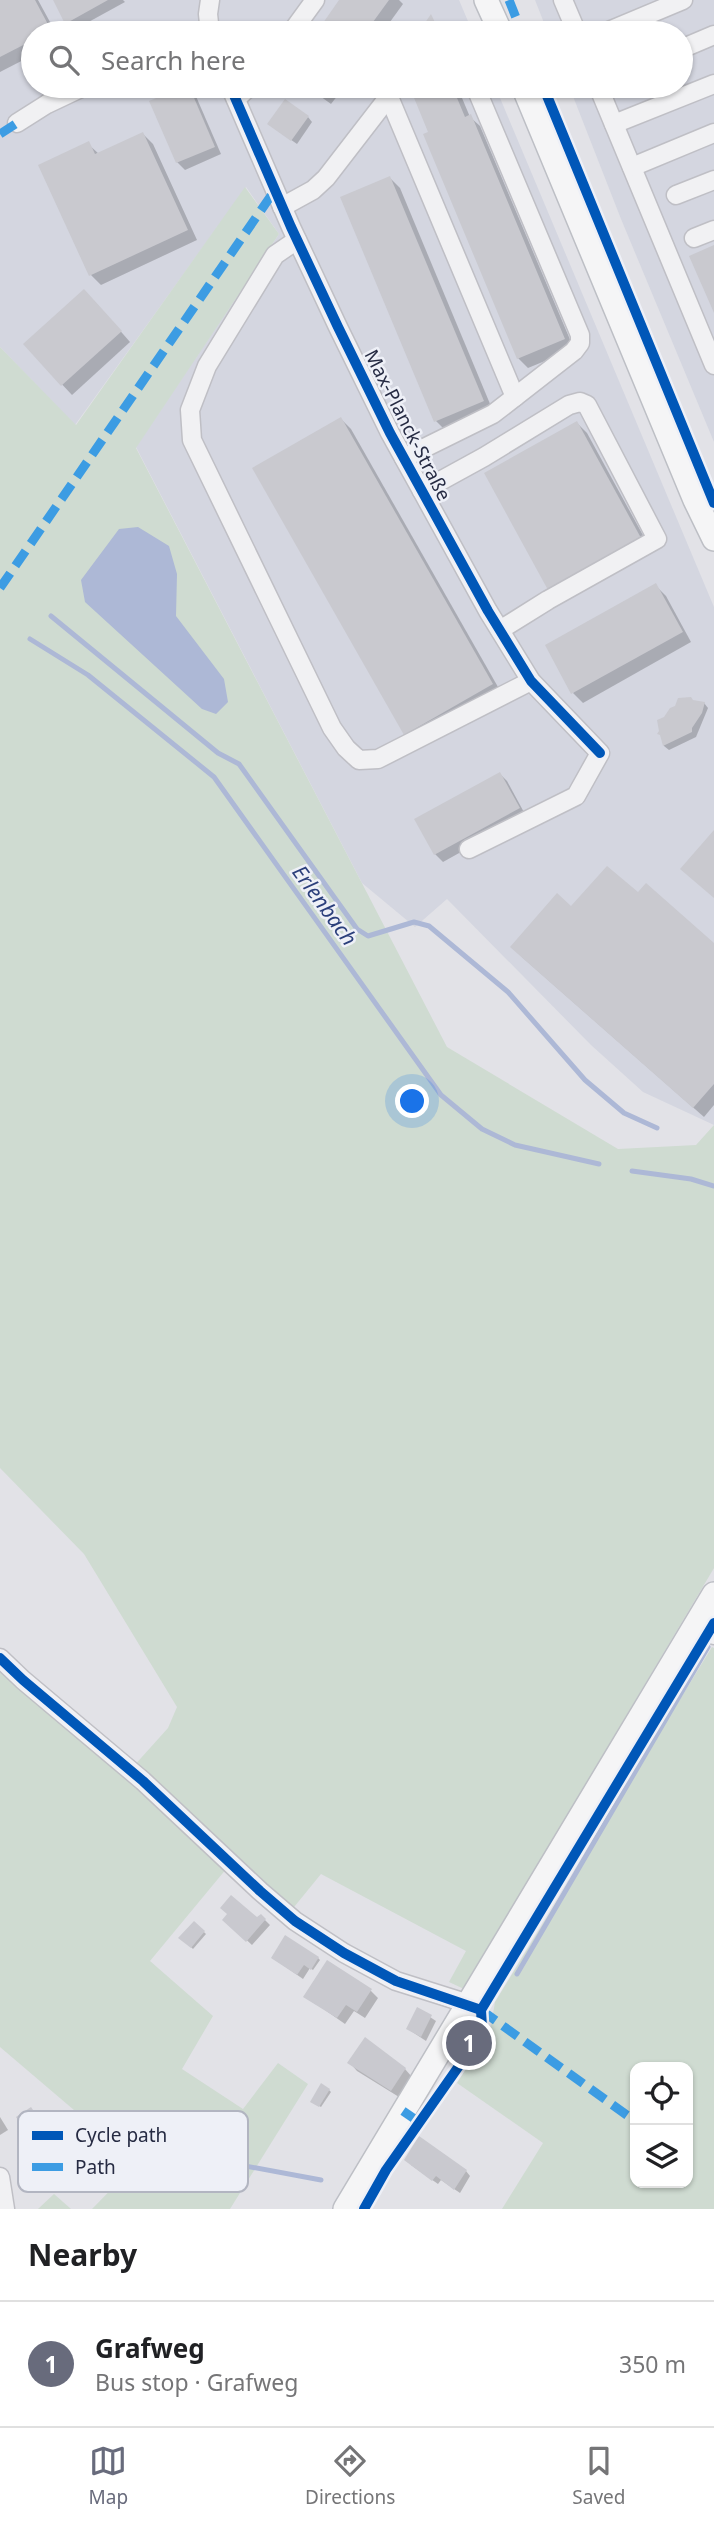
<!DOCTYPE html>
<html lang="en">
<head>
<meta charset="utf-8">
<style>
	body { margin:0; font-family:"Noto Sans",sans-serif; background:#f2f2f2; color:#202124 }
	.controls { position:absolute; right:21px; bottom:21px; display:grid; overflow:hidden; border-radius:14px; box-shadow:0 2px 5px #0004 }
	.controls button { width:63px; height:63px; display:grid; place-items:center; padding:0; border:0; border-bottom:2px solid #e0e0e0; background:#fff; color:#202124; font:35px sans-serif }
	.you { position:absolute; left:413px; top:1102px; width:24px; height:24px; margin:-18px; border:5px solid #fff; border-radius:50%; background:#1a73e8; box-shadow:0 0 0 10px #1a73e833 }
	.badge { display:grid; place-items:center; width:46px; height:46px; border-radius:50%; background:#686b7c; color:#fff; font-size:23px; font-weight:700 }
	.pin { position:absolute; translate:-50% -50%; border:4px solid #fff; box-shadow:0 2px 7px #0006 }
	.list { margin:0; padding:0; list-style:none }
	h2 { display:flex; justify-content:space-between; align-items:center; height:91px; margin:0; padding:0 28px; font-size:30px }
	h2 small { font-size:23px; font-weight:400; color:#757577 }
	.list li { display:grid; grid-template-columns:46px 1fr auto; gap:21px; align-items:center; box-sizing:border-box; height:126px; padding:0 28px; border-top:2px solid #e0e0e0 }
	.list b { display:block; font-size:26px; white-space:nowrap }
	.list p { margin:0; font-size:23px; white-space:nowrap; color:#757577 }
	.list em { font-size:23px; font-style:normal; color:#757577 }
	.icon { flex:none; width:38px; height:38px; fill:none; stroke:currentColor; stroke-width:2; stroke-linecap:round; stroke-linejoin:round }
	.map { position:relative; flex:none; width:714px; height:2209px; overflow:hidden }
	.search { position:absolute; background:#fff; box-shadow:0 2px 5px #0004; left:21px; right:21px; top:21px; height:77px; display:flex; align-items:center; gap:18px; box-sizing:border-box; padding:0 24px; border-radius:38px; color:#757577; font-size:26px }
	.sheet { height:217px; background:#fff }
	nav { display:flex; justify-content:space-around; align-items:center; box-sizing:border-box; height:98px; border-top:2px solid #e0e0e0; background:#fff; font-size:19px; color:#757577 }
	nav a { display:grid; justify-items:center; gap:4px }
	nav .on { color:#686b7c }
	.map>svg:first-child { display:block }
</style>
</head>
<body>
<div class="map">
<svg width="714" height="2209" viewBox="0 0 714 2209">
	<rect width="100%" height="100%" fill="#e2e2e7"/>
	<g fill="#d4d6e0">
		<polygon points="0,0 459,0 473,33 33,33 33,86 495,86 714,607 714,1125 643,1092 591,1045 447,899 415,927 362,883 136,447 279,234 246,187 75,425 0,347"/>
		<polygon points="535,0 714,0 714,442 621,219 569,86 681,86 681,33 548,33"/>
	</g>
	<g fill="#cfdbd1" fill-rule="evenodd">
		<polygon points="245,187 279,234 136,448 447,1047 618,1149 696,1145 714,1125 714,1568 464,1989 449,1982 466,1951 321,1874 290,1912 132,1768 168,1728 177,1707 84,1554 0,1468 0,347 76,425"/>
		<path d="M 712,1647 L 714,1648 L 714,2209 L 502,2209 L 543,2143 L 457,2083 L 490,2031 L 495,2002 ZM 635,2067 L 688,2067 L 688,2183 L 635,2183 Z"/>
		<polygon points="0,1666 108,1757 227,1868 150,1961 213,2016 182,2069 243,2109 278,2063 308,2084 230,2209 92,2209 137,2163 139,2141 108,2139 0,2047"/>
		<polygon points="54,2194 71,2209 38,2209"/>
	</g>
	<polygon fill="#adb8d6" points="138,527 169,546 177,574 176,616 224,679 228,702 216,714 202,709 85,602 81,580 119,529"/>
	<g fill="#0003">
		<polygon points="0,0 38,0 56,33 33,33 33,55 0,72"/>
		<polygon points="55,0 123,0 125,2 74,30 67,22"/>
		<polygon points="342,0 399,0 403,4 382,33 318,33"/>
		<polygon points="306,86 345,86 331,104"/>
		<polygon points="419,86 457,86 470,117 480,126 574,349 528,368 518,358 412,89"/>
		<polygon points="188,87 195,94 221,154 185,170 177,162"/>
		<polygon points="308,117 312,122 297,144 274,128"/>
		<polygon points="143,134 153,144 197,240 101,285 91,275 88,144 99,154"/>
		<polygon points="390,178 400,188 493,411 446,431 436,421"/>
		<polygon points="94,301 130,342 72,395 25,345"/>
		<polygon points="341,419 351,429 502,694 415,744 405,734"/>
		<polygon points="577,423 587,433 650,548 559,598"/>
		<polygon points="656,586 666,596 691,642 583,703 573,693"/>
		<polygon points="693,702 704,703 708,708 696,737 669,750 664,746 662,736"/>
		<polygon points="500,774 507,781 526,816 443,862 435,854"/>
		<polygon points="638,895 714,945 714,1105 704,1117 522,957 572,909"/>
		<polygon points="261,1916 270,1925 252,1945 225,1920 257,1919"/>
		<polygon points="194,1923 206,1934 193,1949 181,1938"/>
		<polygon points="273,1958 318,1958 320,1960 313,1970 310,1968 303,1979"/>
		<polygon points="327,1963 371,1991 378,1998 365,2018 354,2011 345,2024 305,1996"/>
		<polygon points="418,2009 436,2021 426,2041 408,2029"/>
		<polygon points="350,2063 405,2069 412,2077 399,2097 357,2071"/>
		<polygon points="329,2090 331,2092 321,2107 314,2103"/>
		<polygon points="0,2117 8,2130 0,2135"/>
		<polygon points="411,2165 466,2171 470,2176 460,2193 441,2180 438,2184"/>
	</g>
	<g fill="none" stroke-linecap="round" stroke-linejoin="round">
		<g stroke="#adb8d6" stroke-width="5">
			<polyline points="51,616 218,753 239,764 357,929 368,936 414,922 429,926 508,992 585,1080 624,1113 657,1128"/>
			<polyline points="30,639 88,675 214,777 441,1095 482,1129 515,1145 599,1164"/>
			<polyline points="632,1171 691,1179 714,1186"/>
			<polyline points="517,1974 708,1647"/>
			<polyline points="127,2144 321,2180"/>
		</g>
	</g>
	<g fill="#c9c9cf">
		<polygon points="0,0 35,0 51,30 46,33 33,33 33,40 0,57"/>
		<polygon points="53,0 108,0 65,24"/>
		<polygon points="339,0 389,0 365,33 316,33"/>
		<polygon points="431,14 440,33 418,33"/>
		<polygon points="185,86 189,86 215,147 176,163 149,101"/>
		<polygon points="307,86 328,86 321,96"/>
		<polygon points="415,86 452,86 465,117 471,114 565,339 517,359 423,134 428,132 410,88"/>
		<polygon points="285,99 309,116 291,141 267,124"/>
		<polygon points="143,132 188,230 89,276 38,165 89,141 95,154"/>
		<polygon points="390,176 484,401 434,422 340,197"/>
		<polygon points="714,245 714,313 689,256"/>
		<polygon points="84,289 122,331 61,386 23,344"/>
		<polygon points="341,417 493,684 404,735 252,468"/>
		<polygon points="577,421 641,538 548,590 484,473"/>
		<polygon points="656,583 683,632 571,694 545,645"/>
		<polygon points="691,697 693,700 705,702 702,713 692,728 692,732 663,746 660,735 657,734 659,731 657,720 664,717 670,708 675,706 678,698"/>
		<polygon points="500,772 520,808 434,855 414,819"/>
		<polygon points="714,830 714,898 680,869"/>
		<polygon points="607,866 638,892 646,883 714,943 714,1084 693,1108 510,947 557,893 571,906"/>
		<polygon points="231,1895 257,1917 261,1914 266,1919 246,1942 222,1920 227,1914 220,1908"/>
		<polygon points="194,1921 205,1931 191,1948 178,1938"/>
		<polygon points="285,1935 319,1957 311,1970 304,1965 297,1975 271,1958"/>
		<polygon points="327,1960 372,1989 357,2012 346,2005 337,2018 303,1997"/>
		<polygon points="417,2007 432,2015 421,2037 406,2029"/>
		<polygon points="365,2037 406,2068 391,2091 347,2063"/>
		<polygon points="321,2083 330,2089 319,2107 310,2102"/>
		<polygon points="31,2107 39,2119 24,2129 16,2117"/>
		<polygon points="419,2136 467,2170 454,2190 436,2176 432,2181 404,2160"/>
	</g>
	<g fill="none" stroke-linecap="round" stroke-linejoin="round">
		<defs>
			<g id="minor">
				<polyline points="210,0 208,14 210,33"/>
				<polyline points="563,0 577,33"/>
				<polyline points="291,33 315,0"/>
				<polyline points="604,33 683,0"/>
				<polyline points="681,49 714,35"/>
				<polyline points="230,86 291,227 338,327 390,433 422,491 488,611 531,681 600,753 576,796 469,849"/>
				<polyline points="598,86 714,365"/>
				<polyline points="389,97 515,397"/>
				<polyline points="236,99 250,86"/>
				<polyline points="17,123 47,104 85,86"/>
				<polyline points="614,124 714,84"/>
				<polyline points="632,167 714,133"/>
				<polyline points="676,195 714,180"/>
				<polyline points="282,207 313,190 326,178 397,86"/>
				<polyline points="694,238 714,230"/>
				<polyline points="297,240 275,255 207,366 190,410 192,440 332,728 346,748 359,760 378,759 531,681"/>
				<polyline points="404,458 493,414 574,351 580,343 580,335 475,86"/>
				<polyline points="422,491 484,457 569,405 580,402 587,405 657,539 548,600 500,630"/>
				<polyline points="696,1627 714,1635"/>
				<polyline points="0,1658 23,1680 143,1781 260,1891 295,1921 344,1953 396,1981 469,2004"/>
				<polyline points="0,2177 5,2209"/>
			</g>
			<g id="major">
				<polyline points="486,0 501,33"/>
				<polyline points="523,86 695,500 714,539"/>
				<polyline points="345,2209 714,1594"/>
			</g>
		</defs>
		<use href="#minor" stroke="#bfbfc5" stroke-width="21"/>
		<use href="#major" stroke="#bdbfc5" stroke-width="26"/>
		<use href="#minor" stroke="#f1f1f3" stroke-width="18"/>
		<use href="#major" stroke="#f5f5f6" stroke-width="23"/>
		<g stroke="#3c9ce3" stroke-width="9" stroke-dasharray="18 9" stroke-linecap="butt">
			<polyline points="509,0 522,33"/>
			<polyline points="0,134 17,123"/>
			<polyline points="0,588 275,190"/>
			<polyline points="481,2010 635,2121"/>
			<polyline points="403,2111 419,2122"/>
		</g>
		<defs>
			<g id="cycleway">
				<polyline points="230,86 291,227 338,327 390,433 422,491 488,611 531,681 600,753"/>
				<polyline points="543,86 714,503"/>
				<polyline points="0,1658 23,1680 143,1781 260,1891 295,1921 344,1953 396,1981 481,2010"/>
				<polyline points="364,2209 386,2170 473,2046 482,2028 481,2010 714,1623"/>
			</g>
		</defs>
		<use href="#cycleway" stroke="#eef0f7" stroke-width="15"/>
		<use href="#cycleway" stroke="#0057b8" stroke-width="10"/>
	</g>
	<g text-anchor="middle" dominant-baseline="central" stroke-width="5" stroke-linejoin="round" paint-order="stroke">
		<g font-size="19" fill="#262b43" stroke="#eef0f7">
			<text transform="translate(408 425) rotate(63)">Max-Planck-Straße</text>
		</g>
		<g font-size="21" font-style="italic" fill="#2b3f7b" stroke="#eef0f7">
			<text transform="translate(325 905) rotate(54)">Erlenbach</text>
		</g>
	</g>
	<rect x="18" y="2111" width="230" height="81" rx="10" fill="#eef0f7" stroke="#b2b5c1" stroke-width="2"/>
	<rect x="32" y="2131" width="31" height="9" fill="#0057b8"/>
	<rect x="32" y="2163" width="31" height="8" fill="#3c9ce3"/>
	<g font-size="19" fill="#262b43">
		<text x="75" y="2142">Cycle path</text>
		<text x="75" y="2174">Path</text>
	</g>
</svg>
<div class="controls">
<button><svg class="icon" aria-label="locate" viewBox="0 0 24 24"><circle cx="12" cy="12" r="6"/><path d="M12 2v4M12 18v4M2 12h4M18 12h4"/></svg></button>
<button><svg class="icon" aria-label="layers" viewBox="0 0 24 24"><path d="M12 4l9 5-9 5-9-5zM3 14l9 5 9-5"/></svg></button>
</div>
<div class="you"></div>
<div class="pin badge" style="left:469px;top:2043px">1</div>
<div class="search"><svg class="icon" aria-label="search" viewBox="0 0 24 24"><circle cx="10" cy="10" r="6"/><path d="M15 15l6 6"/></svg>Search here</div>
</div>
<section class="sheet">
<h2>Nearby<small></small></h2>
<ul class="list">
<li><span class="badge">1</span><div><b>Grafweg</b><p>Bus stop · Grafweg</p></div><em>350 m</em></li>
</ul>
</section>
<nav>
<a class="on"><svg class="icon" aria-label="map" viewBox="0 0 24 24"><path d="M3 6l6-2 6 2 6-2v14l-6 2-6-2-6 2zM9 4v14M15 6v14"/></svg>Map</a>
<a><svg class="icon" aria-label="directions" viewBox="0 0 24 24"><path d="M12 3l9 9-9 9-9-9zM9 14v-3h6M13 9l2 2-2 2"/></svg>Directions</a>
<a><svg class="icon" aria-label="saved" viewBox="0 0 24 24"><path d="M7 4h10v16l-5-4-5 4z"/></svg>Saved</a>
</nav>
</body>
</html>
